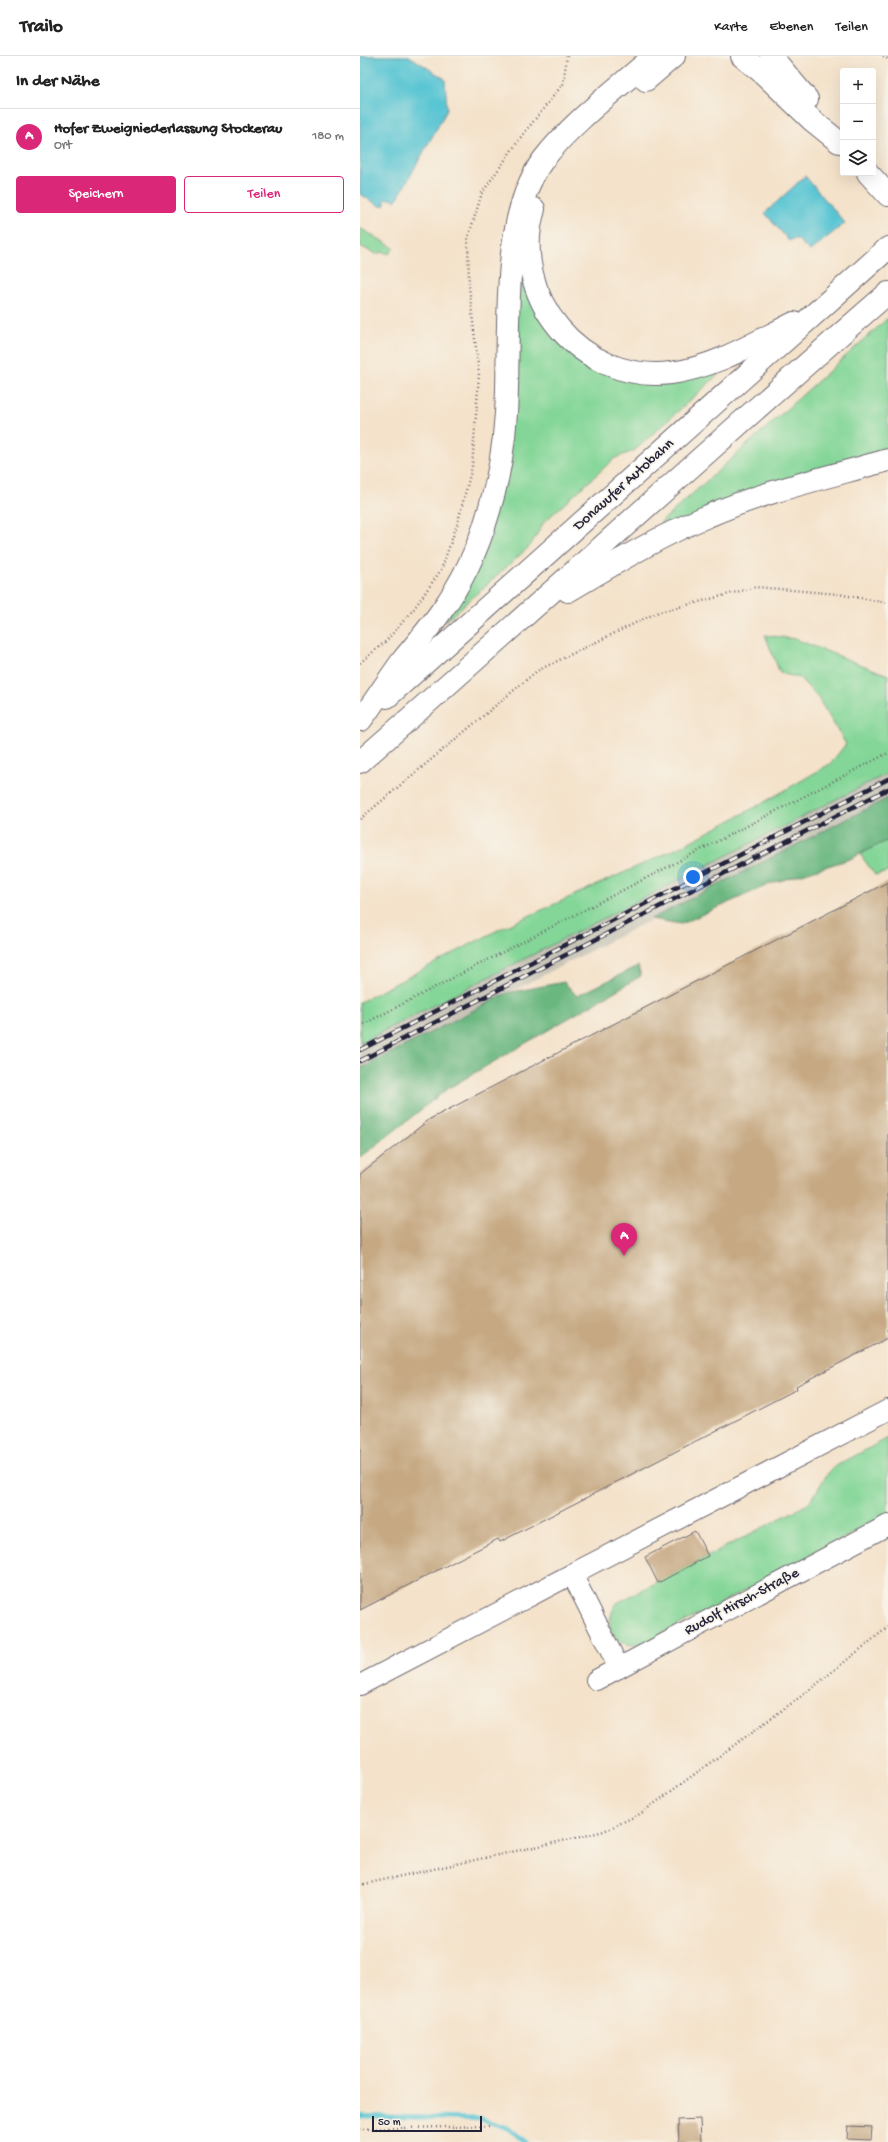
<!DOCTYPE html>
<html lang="de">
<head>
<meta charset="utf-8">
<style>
	body { margin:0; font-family:"Gochi Hand",sans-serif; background:#f2f2f2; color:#222 }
	.controls { position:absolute; right:12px; top:12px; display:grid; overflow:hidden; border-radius:4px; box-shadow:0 4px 16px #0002 }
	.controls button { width:36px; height:36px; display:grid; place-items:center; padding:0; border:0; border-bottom:1px solid #e0e0e0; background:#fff; color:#222; font:20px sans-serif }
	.scale { position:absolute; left:12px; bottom:10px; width:110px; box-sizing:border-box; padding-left:4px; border:2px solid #22223b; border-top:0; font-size:11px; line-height:14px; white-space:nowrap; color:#22223b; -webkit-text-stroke:3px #f7f3e8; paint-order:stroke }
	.you { position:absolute; left:333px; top:821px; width:14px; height:14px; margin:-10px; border:3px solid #fff; border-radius:50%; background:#1a73e8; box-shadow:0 0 0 6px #1a73e833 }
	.badge { display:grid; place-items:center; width:26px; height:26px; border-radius:50%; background:#db2777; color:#fff; font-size:13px; font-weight:700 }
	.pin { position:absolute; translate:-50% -33px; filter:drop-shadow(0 1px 2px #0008) }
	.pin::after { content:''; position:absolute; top:21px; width:14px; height:12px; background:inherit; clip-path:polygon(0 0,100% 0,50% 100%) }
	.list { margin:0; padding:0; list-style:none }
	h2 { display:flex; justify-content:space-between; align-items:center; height:52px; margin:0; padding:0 16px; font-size:17px }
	h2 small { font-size:13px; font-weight:400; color:#767676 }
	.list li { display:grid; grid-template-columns:26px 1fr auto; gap:12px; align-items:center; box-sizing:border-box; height:56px; padding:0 16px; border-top:1px solid #e0e0e0 }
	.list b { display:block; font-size:15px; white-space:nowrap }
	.list p { margin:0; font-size:13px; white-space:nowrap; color:#767676 }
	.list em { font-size:13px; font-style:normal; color:#767676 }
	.actions { display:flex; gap:8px; padding:12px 16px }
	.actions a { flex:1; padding:9px 0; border:1px solid #db2777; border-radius:4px; text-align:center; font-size:14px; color:#db2777 }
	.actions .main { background:#db2777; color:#fff }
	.icon { flex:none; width:22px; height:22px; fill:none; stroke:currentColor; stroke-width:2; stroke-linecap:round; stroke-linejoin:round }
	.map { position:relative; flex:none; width:528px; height:2086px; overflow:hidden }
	header { display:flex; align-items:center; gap:24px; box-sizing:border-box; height:56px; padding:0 20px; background:#fff; border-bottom:1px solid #e0e0e0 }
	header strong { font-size:19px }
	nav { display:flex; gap:22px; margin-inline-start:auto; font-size:14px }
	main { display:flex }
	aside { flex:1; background:#fff }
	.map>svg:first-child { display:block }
</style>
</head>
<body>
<header>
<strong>Trailo</strong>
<nav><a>Karte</a><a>Ebenen</a><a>Teilen</a></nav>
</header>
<main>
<aside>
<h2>In der Nähe<small></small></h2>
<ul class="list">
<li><span class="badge">A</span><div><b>Hofer Zweigniederlassung Stockerau</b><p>Ort</p></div><em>180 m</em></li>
</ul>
<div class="actions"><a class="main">Speichern</a><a>Teilen</a></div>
</aside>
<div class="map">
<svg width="528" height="2086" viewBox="0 0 528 2086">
	<rect width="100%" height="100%" fill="#f7f3e8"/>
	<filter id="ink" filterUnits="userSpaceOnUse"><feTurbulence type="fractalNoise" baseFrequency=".025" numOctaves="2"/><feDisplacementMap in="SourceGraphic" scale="8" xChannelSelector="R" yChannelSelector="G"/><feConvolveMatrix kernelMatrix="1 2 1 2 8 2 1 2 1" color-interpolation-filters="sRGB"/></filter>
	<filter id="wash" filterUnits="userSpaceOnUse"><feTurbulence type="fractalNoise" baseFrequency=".012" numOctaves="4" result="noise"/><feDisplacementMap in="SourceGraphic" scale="16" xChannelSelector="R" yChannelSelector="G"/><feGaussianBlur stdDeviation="0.9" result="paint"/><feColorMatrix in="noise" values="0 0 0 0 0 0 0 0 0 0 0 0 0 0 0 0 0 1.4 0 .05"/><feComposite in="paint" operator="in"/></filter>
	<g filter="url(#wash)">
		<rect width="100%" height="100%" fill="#f4e2ca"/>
		<polygon fill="#c8c4b8" points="528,717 528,742 0,1013 0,987"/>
		<g fill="#83d697" stroke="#527c69">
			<polygon points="0,172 34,192 29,198 23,196 16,198 0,190"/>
			<polygon points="160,213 236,309 355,314 359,318 274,395 255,402 184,466 170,490 85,566 118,508"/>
			<polygon points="528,262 528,397 305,472 300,467"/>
			<polygon points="405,579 435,583 528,619 528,717 0,987 0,946 140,873 318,792 403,747 470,708 486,688 458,642 440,622 420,617"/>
			<polygon points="528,784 528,816 515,819 500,798"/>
			<path d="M 528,1382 L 528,1459 L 285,1587 C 255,1596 240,1571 257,1547 L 446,1449 C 458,1438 462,1421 474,1411 Z"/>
		</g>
		<g fill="#6ab780" stroke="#466c5e">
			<polygon points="528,742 528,784 490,803 410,828 321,868 291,863"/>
			<polygon points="278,910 281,920 87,1033 0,1102 0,1013 147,937 204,926 217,940"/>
		</g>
		<g fill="#59c5d3" stroke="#3e7487">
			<polygon points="0,0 49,0 85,23 87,54 39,140 35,145 33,143 25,143 25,149 20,150 0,138"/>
			<polygon points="445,120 485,167 450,195 437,183 433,183 429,185 405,157"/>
		</g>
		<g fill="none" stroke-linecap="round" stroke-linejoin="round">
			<polyline stroke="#59c5d3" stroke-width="4.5" points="0,2060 121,2063 147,2072 166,2086"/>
		</g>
		<g id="blocks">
			<g fill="#c6a983">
				<polygon points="528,826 528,1282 436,1330 437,1333 140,1486 138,1483 0,1554 0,1118 70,1063"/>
				<polygon points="335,1475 348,1500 298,1527 285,1501"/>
				<polygon points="340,2063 341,2086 319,2086 318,2064"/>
				<polygon points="488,2070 512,2071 511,2084 487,2083"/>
			</g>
		</g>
	</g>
	<g filter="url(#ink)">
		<use href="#blocks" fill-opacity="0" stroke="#6c656d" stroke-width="1"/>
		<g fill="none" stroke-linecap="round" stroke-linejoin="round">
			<defs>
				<g id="minor">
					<polyline points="212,1518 528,1354"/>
					<polyline points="236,1624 528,1469"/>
					<polyline points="0,1629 212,1518 259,1612"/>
				</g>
				<g id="major">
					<polyline points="382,0 404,18 453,65 479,86"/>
					<polyline points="411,0 447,43"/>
					<polyline points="508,117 528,139"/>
				</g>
				<g id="highway">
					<polyline points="286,24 314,0"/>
					<path d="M 174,153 C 148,240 221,328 311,317 C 356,311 394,287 434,267"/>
					<path d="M 208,535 C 254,508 299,480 348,460 C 405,435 468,421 528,404"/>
					<polyline points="27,641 528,192"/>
					<path d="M 1,664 C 15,645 28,624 42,605 C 55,589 68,574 80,557 C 101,528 118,493 128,458 C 138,426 144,391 146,357 C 151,284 138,164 183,104 C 212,66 258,32 294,0"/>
					<path d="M 0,706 C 177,551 350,391 528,237"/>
				</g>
			</defs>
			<use href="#minor" stroke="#6c656d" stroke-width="22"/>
			<use href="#major" stroke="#6c656d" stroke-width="24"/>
			<use href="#highway" stroke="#6c656d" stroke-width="24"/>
			<g stroke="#6c656d" stroke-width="2.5" stroke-dasharray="1 3" stroke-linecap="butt">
				<polyline points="523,0 528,3"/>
				<polyline points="0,607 26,585 53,554 81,514 97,469 112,411 119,319 109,230 108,182 122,137 161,81 203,28 207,0"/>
				<polyline points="0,763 177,615 296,557 396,531 478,538 528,547"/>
				<polyline points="0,970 528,697"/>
				<polyline points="0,1829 225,1780 244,1775 280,1758 447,1636 528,1571"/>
				<polyline points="0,2073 131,2070"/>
			</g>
			<use href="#minor" stroke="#fff" stroke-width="20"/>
			<use href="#major" stroke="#fff" stroke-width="22"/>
			<use href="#highway" stroke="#fff" stroke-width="22"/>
			<defs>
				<g id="rail">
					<polyline points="0,994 528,723"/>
					<polyline points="0,1005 528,733"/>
				</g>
			</defs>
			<use href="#rail" stroke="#22223b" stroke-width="4.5"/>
			<use href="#rail" stroke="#f7f3e8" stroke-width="3" stroke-dasharray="9" stroke-linecap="butt"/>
		</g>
	</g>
	<g text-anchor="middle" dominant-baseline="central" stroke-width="3.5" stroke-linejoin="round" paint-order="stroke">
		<g font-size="15" fill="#22223b" stroke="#f7f3e8">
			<text transform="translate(264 429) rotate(-42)">Donauufer Autobahn</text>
			<text transform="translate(382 1546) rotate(-28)">Rudolf Hirsch-Straße</text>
		</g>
	</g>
</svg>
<div class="controls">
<button>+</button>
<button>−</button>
<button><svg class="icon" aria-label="layers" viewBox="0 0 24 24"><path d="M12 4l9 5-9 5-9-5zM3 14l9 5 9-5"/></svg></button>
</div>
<div class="scale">50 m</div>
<div class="you"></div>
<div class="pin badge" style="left:264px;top:1200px">A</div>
</div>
</main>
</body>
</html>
